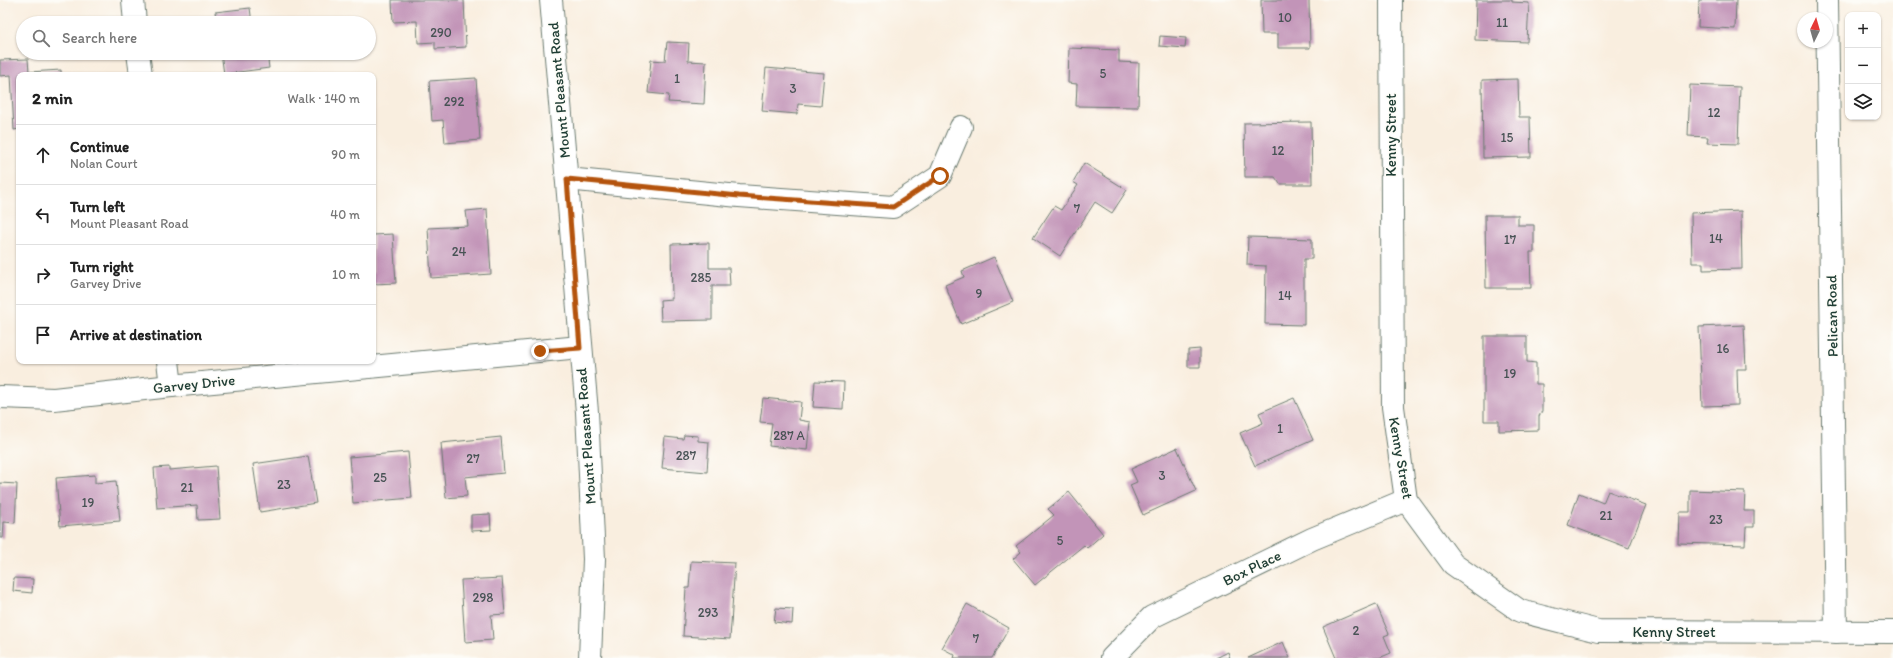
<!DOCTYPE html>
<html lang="en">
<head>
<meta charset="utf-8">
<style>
	body { margin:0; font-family:Itim,sans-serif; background:#f6f6f6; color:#222 }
	.controls { position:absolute; right:12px; top:12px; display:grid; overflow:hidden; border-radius:8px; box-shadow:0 1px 3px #0004 }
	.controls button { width:36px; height:36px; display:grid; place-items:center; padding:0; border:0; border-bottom:1px solid #e0e0e0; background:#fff; color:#222; font:20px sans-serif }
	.compass { position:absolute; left:1797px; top:12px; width:36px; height:36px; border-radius:50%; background:#fff; box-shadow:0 1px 3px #0004; rotate:5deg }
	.stop { position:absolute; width:12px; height:12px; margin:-9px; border:3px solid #b45309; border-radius:50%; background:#fff }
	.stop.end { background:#b45309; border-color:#fff; box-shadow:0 1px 4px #0008 }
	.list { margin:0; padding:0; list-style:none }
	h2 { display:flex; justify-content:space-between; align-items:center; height:52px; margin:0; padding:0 16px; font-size:17px }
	h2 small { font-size:13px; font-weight:400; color:#767676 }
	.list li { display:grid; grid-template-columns:26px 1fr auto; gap:12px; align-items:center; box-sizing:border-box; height:60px; padding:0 16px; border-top:1px solid #e0e0e0 }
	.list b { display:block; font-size:15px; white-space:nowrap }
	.list p { margin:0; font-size:13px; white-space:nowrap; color:#767676 }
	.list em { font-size:13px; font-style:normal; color:#767676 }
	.icon { flex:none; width:22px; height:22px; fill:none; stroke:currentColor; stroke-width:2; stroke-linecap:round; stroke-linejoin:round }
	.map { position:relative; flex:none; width:1893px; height:658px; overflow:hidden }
	.search { position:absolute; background:#fff; box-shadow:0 1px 3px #0004; left:16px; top:16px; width:360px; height:44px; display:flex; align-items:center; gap:10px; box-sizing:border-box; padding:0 14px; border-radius:22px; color:#767676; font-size:15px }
	.panel { position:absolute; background:#fff; box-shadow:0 1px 3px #0004; left:16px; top:72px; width:360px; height:292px; border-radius:8px }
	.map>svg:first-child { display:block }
</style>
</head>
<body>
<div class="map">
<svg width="1893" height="658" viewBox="0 0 1893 658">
	<rect width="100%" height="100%" fill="#fdfcf7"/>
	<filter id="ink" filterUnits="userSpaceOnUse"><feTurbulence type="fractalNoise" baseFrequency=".025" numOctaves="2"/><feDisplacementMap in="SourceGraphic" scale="8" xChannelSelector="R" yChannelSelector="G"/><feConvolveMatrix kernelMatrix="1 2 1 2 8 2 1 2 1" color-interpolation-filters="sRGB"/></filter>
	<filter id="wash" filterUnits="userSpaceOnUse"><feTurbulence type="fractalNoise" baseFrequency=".012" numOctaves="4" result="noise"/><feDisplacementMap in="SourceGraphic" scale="16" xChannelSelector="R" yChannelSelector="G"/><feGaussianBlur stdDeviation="0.9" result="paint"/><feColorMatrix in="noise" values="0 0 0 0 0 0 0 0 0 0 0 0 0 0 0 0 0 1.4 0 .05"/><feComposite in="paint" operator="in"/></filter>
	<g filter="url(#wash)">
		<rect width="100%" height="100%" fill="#f9eedf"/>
		<g id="blocks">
			<g fill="#c294b8">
				<polygon points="392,0 464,0 466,47 435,49 435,42 418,43 417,21 393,22"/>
				<polygon points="1261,0 1309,0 1310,48 1278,48 1278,34 1262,34"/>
				<polygon points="1476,0 1512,0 1512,2 1529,3 1527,42 1475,40"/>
				<polygon points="1699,0 1736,0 1735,29 1698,27"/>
				<polygon points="250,8 252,23 217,23 215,12"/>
				<polygon points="1160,36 1186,38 1185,48 1159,46"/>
				<polygon points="667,42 689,43 688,61 706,62 704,104 668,102 669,95 648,93 651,60 665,61"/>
				<polygon points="1069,48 1119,50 1119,62 1139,63 1138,107 1076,106 1077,84 1068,83"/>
				<polygon points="221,53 267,53 269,68 224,74"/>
				<polygon points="28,59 29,72 61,70 61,75 19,75 19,129 14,130 11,75 0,76 0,60"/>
				<polygon points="766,68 824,73 821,106 798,104 797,114 762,111"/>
				<polygon points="476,78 480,140 445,143 443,120 432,121 429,81"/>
				<polygon points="1518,79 1519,117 1530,117 1531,157 1483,158 1482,80"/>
				<polygon points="1690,85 1740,87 1738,144 1707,143 1708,137 1688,136"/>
				<polygon points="1311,122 1312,184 1280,184 1275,177 1245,177 1244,123"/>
				<polygon points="1084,163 1127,190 1112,213 1095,202 1060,256 1033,238 1054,206 1061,210 1078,185 1073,182"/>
				<polygon points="487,209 491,274 431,278 428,228 468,226 466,211"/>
				<polygon points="1741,211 1742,269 1703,270 1703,263 1692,263 1691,213"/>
				<polygon points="1485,215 1518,215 1518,225 1534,225 1534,252 1530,252 1531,288 1486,288"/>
				<polygon points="393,234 396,283 373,284 373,235"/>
				<polygon points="1248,237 1312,239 1312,259 1304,259 1304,325 1265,324 1266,266 1247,265"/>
				<polygon points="709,243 709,268 729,268 730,286 712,286 712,320 661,321 660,300 672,299 671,244"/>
				<polygon points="994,257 1013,302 961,324 945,285 964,277 962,271"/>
				<polygon points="1744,325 1746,369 1737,369 1738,405 1702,406 1699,327"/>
				<polygon points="1484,336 1527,336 1527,362 1536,363 1536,384 1542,384 1542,411 1539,416 1539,430 1499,431 1499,421 1484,421"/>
				<polygon points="1200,349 1200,367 1188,367 1188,350"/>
				<polygon points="815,381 844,382 843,409 813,407"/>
				<polygon points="763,398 801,402 799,420 810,422 807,450 769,446 772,423 760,422"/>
				<polygon points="1294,398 1313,440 1255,466 1240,433 1263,423 1259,413"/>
				<polygon points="684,435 698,436 698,441 709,442 707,472 662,468 665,437 683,439"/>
				<polygon points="501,437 504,473 465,477 467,496 446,498 441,443"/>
				<polygon points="1177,448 1196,491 1143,515 1130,485 1137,482 1131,469"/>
				<polygon points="408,452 412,498 353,503 349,457"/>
				<polygon points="308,456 316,503 260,512 253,464"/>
				<polygon points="216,466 220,519 198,520 197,505 157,508 154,468 169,467 169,470"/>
				<polygon points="95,475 95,483 116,481 120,521 60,526 56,478"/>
				<polygon points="0,483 17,484 15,523 4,522 3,538 0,538"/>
				<polygon points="1690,490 1745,492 1744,511 1754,511 1754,527 1746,527 1745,545 1678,543 1679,512 1690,512"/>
				<polygon points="1608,491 1646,505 1629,548 1568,525 1579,493 1603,503"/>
				<polygon points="1069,492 1103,534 1087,548 1084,545 1035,585 1013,559 1021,552 1016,546 1054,515 1048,509"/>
				<polygon points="490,514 491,530 471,531 471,515"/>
				<polygon points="691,561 735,563 730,639 683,636 686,588 689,588"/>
				<polygon points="14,578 33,579 32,593 13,591"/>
				<polygon points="502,578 505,614 491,615 493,640 465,642 461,580"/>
				<polygon points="967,604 1009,628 992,658 954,658 955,655 942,648"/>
				<polygon points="1376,604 1389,634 1384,636 1391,653 1379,658 1336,658 1323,627"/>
				<polygon points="776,608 793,609 792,624 774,622"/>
				<polygon points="1283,642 1290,658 1248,658"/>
				<polygon points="1228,652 1230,658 1216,658"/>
			</g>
		</g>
	</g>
	<g filter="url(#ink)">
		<use href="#blocks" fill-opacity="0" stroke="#6b7b70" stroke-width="1"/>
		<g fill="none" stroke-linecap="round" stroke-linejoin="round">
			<defs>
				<g id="minor">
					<polyline points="133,0 135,23"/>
					<polyline points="1391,0 1393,407 1406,500 1453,564 1520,611 1598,631 1893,632"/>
					<polyline points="1827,0 1836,632"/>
					<polyline points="138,53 141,75"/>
					<polyline points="567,179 739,196 893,207 940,176 961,127"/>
					<polyline points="168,361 171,386"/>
					<polyline points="0,397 54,399 171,386 580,347"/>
					<polyline points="1112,658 1152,617 1312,539 1406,500"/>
				</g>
				<polyline id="tertiary" points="551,0 587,412 594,559 590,658"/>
			</defs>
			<use href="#minor" stroke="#6b7b70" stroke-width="24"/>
			<use href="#tertiary" stroke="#6b7b70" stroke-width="24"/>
			<use href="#minor" stroke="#fff" stroke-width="22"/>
			<use href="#tertiary" stroke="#fff" stroke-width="22"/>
		</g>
	</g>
	<g fill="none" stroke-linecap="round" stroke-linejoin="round" filter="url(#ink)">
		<polyline stroke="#b45309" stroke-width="5" points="540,351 580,348 567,179 739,196 893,207 940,176"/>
	</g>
	<g text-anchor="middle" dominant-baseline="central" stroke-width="3" stroke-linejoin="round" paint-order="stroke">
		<g font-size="13" fill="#485355">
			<text x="1285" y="17">10</text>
			<text x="1502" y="22">11</text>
			<text x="441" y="32">290</text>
			<text x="1103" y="73">5</text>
			<text x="677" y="78">1</text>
			<text x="793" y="88">3</text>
			<text x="454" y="101">292</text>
			<text x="1714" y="112">12</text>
			<text x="1507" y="137">15</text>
			<text x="1278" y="150">12</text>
			<text x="1077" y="208">7</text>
			<text x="1716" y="238">14</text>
			<text x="1510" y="239">17</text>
			<text x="459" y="251">24</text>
			<text x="701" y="277">285</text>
			<text x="979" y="293">9</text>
			<text x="1285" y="295">14</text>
			<text x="1723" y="348">16</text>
			<text x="1510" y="373">19</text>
			<text x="1280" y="428">1</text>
			<text x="789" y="435">287 A</text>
			<text x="686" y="455">287</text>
			<text x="473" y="458">27</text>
			<text x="1162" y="475">3</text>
			<text x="380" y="477">25</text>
			<text x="284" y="484">23</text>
			<text x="187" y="487">21</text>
			<text x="88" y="502">19</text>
			<text x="1606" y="515">21</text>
			<text x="1716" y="519">23</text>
			<text x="1060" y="540">5</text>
			<text x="483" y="597">298</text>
			<text x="708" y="612">293</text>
			<text x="1356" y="630">2</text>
			<text x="976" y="638">7</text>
		</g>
		<g font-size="15" fill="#1f3d34" stroke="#fdfcf7">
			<text transform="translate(559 90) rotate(-95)">Mount Pleasant Road</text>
			<text transform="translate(1391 135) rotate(-90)">Kenny Street</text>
			<text transform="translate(1832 316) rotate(-91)">Pelican Road</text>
			<text transform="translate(194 384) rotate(-6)">Garvey Drive</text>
			<text transform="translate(586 436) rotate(-94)">Mount Pleasant Road</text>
			<text transform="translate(1401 458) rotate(80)">Kenny Street</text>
			<text transform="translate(1252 568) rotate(-26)">Box Place</text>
			<text x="1674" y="632">Kenny Street</text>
		</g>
	</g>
</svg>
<div class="controls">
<button>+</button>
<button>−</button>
<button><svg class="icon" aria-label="layers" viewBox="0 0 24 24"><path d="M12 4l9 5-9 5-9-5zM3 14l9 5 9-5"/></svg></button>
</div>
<svg class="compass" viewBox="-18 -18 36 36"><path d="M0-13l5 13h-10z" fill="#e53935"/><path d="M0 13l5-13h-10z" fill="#767676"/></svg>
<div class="stop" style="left:940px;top:176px"></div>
<div class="stop end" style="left:540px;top:351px"></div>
<div class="search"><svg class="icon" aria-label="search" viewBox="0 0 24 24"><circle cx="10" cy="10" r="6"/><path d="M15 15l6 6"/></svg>Search here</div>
<section class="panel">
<h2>2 min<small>Walk · 140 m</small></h2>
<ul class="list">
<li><svg class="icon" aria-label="ahead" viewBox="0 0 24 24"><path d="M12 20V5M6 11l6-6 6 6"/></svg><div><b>Continue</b><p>Nolan Court</p></div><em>90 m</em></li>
<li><svg class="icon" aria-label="left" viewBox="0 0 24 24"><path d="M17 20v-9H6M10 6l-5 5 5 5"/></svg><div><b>Turn left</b><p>Mount Pleasant Road</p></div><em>40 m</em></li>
<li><svg class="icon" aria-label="right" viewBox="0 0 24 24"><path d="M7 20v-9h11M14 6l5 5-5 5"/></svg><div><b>Turn right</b><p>Garvey Drive</p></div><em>10 m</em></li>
<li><svg class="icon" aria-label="arrive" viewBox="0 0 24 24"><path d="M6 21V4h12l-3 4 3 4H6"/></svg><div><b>Arrive at destination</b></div></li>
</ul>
</section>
</div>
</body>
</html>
